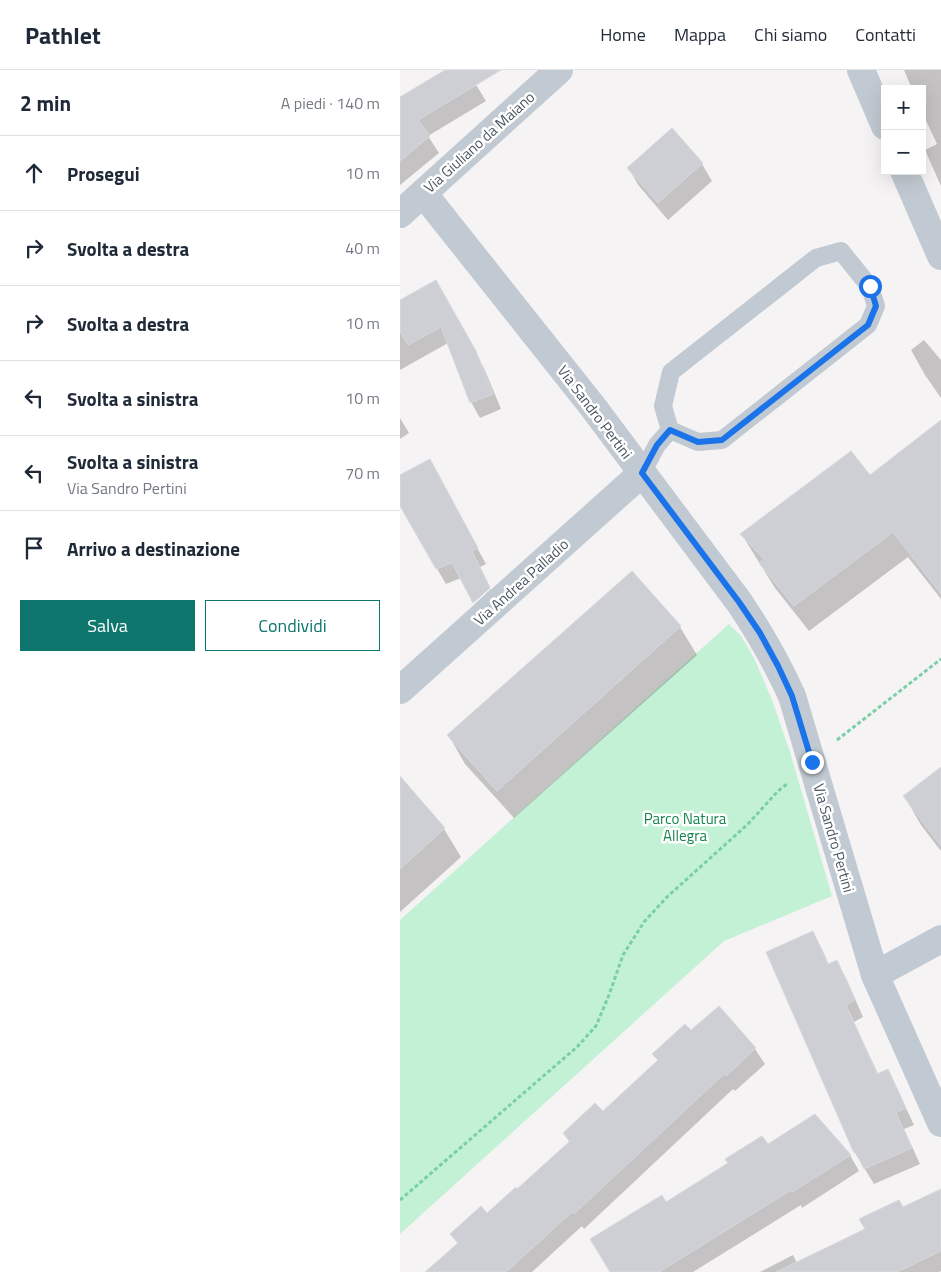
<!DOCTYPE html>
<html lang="it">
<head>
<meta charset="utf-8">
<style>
	body { margin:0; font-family:"Titillium Web",sans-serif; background:#f2f2f3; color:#1f2937 }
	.controls { position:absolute; right:15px; top:15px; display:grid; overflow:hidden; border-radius:0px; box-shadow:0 5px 20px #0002 }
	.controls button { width:45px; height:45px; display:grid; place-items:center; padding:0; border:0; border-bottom:1px solid #e0e1e3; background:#fff; color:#1f2937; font:25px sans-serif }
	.stop { position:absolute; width:15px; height:15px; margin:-11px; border:4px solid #1a73e8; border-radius:50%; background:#fff }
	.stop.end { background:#1a73e8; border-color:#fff; box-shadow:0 1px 5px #0008 }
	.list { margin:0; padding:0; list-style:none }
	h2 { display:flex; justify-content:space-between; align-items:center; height:65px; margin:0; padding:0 20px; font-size:21px }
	h2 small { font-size:16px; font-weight:400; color:#747a83 }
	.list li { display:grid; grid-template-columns:32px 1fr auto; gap:15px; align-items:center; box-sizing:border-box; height:75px; padding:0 20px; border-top:1px solid #e0e1e3 }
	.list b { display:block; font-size:19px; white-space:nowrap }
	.list p { margin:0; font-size:16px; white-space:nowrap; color:#747a83 }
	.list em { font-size:16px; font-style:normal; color:#747a83 }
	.actions { display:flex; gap:10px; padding:15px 20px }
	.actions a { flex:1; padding:11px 0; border:1px solid #0f766e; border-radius:0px; text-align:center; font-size:18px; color:#0f766e }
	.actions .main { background:#0f766e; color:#fff }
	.icon { flex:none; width:28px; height:28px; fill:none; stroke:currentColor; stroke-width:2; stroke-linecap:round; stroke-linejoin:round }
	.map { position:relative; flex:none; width:541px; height:1202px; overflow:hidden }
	header { display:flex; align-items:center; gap:30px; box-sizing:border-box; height:70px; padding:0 25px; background:#fff; border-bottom:1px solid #e0e1e3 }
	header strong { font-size:24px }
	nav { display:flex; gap:28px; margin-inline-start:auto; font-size:18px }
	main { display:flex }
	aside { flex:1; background:#fff }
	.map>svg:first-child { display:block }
</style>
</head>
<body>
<header>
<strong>Pathlet</strong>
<nav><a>Home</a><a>Mappa</a><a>Chi siamo</a><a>Contatti</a></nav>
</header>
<main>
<aside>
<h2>2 min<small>A piedi · 140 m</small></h2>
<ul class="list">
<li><svg class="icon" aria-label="ahead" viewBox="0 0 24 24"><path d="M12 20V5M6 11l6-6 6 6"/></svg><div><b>Prosegui</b></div><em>10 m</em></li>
<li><svg class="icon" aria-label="right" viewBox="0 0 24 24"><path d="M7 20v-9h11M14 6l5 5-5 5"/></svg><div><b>Svolta a destra</b></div><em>40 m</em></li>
<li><svg class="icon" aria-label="right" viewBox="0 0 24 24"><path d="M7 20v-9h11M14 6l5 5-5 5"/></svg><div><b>Svolta a destra</b></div><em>10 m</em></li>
<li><svg class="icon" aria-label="left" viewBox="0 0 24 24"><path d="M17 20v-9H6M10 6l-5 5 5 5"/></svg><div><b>Svolta a sinistra</b></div><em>10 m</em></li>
<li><svg class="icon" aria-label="left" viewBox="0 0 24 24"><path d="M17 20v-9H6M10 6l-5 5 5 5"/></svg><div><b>Svolta a sinistra</b><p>Via Sandro Pertini</p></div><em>70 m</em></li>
<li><svg class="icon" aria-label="arrive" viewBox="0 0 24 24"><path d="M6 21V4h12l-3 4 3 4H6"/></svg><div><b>Arrivo a destinazione</b></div></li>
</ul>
<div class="actions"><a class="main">Salva</a><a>Condividi</a></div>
</aside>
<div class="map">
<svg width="541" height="1202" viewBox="0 0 541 1202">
	<rect width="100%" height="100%" fill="#f5f3f3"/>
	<polygon fill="#c3f1d5" points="329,554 341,566 354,588 372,630 390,682 432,826 324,871 0,1164 0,850"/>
	<g fill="#0003">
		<polygon points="48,0 67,0 86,31 28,66 39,83 0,115 0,29"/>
		<polygon points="504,0 541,0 541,116 525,80 537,74 522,42 522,19 512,19"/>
		<polygon points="302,94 312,111 268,150 239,116 229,99"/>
		<polygon points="35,212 84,298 101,339 80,348 71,332 48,273 0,300 0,231"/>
		<polygon points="524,270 541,290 541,328 525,305 511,280"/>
		<polygon points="0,348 9,363 0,369"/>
		<polygon points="541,352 541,529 508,487 409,561 375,518 342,465 470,407"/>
		<polygon points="0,406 38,407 86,494 80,497 90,517 74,531 61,508 46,514 14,460 0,433"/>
		<polygon points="232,503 280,557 297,585 114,748 65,694 49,666"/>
		<polygon points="91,519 98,535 83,548 75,534"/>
		<polygon points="541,698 541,781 521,755 505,727"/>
		<polygon points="3,712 44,759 61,787 0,842 0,715"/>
		<polygon points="413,863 422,879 429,895 437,892 446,908 463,947 454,952 478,1004 487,1001 496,1017 514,1055 504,1059 520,1094 474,1114 455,1083 368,883"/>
		<polygon points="319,937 355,979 365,994 335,1021 333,1019 184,1159 182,1156 132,1202 27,1202 58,1175 52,1164 87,1144 117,1121 170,1073 164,1064 202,1043 258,991 254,984 291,962"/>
		<polygon points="415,1045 450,1085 459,1101 402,1138 401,1135 293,1202 211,1202 266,1134 368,1076"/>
		<polygon points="541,1130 541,1201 539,1202 360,1202 393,1185 397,1193 466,1159 502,1138"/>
	</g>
	<g fill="#cdcfd5" stroke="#d7d9de">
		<polygon points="45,0 101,0 18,50 30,66 0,91 0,27"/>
		<polygon points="272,58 303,93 258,133 227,98"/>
		<polygon points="36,210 76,281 93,324 70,333 41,257 8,275 0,261 0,230"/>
		<polygon points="541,350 541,524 493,462 394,536 359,493 364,489 340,464 451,381 470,405"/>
		<polygon points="30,389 78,478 72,481 90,518 73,533 52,493 36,499 0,436 0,405"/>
		<polygon points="232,501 281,556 97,721 47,665"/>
		<polygon points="541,697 541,776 503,726"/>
		<polygon points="0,706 45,758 0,799"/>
		<polygon points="413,861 428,894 437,890 455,930 446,935 477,1004 488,999 506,1038 496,1043 512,1078 464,1099 456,1082 454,1083 366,882"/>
		<polygon points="319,936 356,978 326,1006 324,1004 174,1144 172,1142 106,1202 25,1202 58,1173 50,1164 81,1136 87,1143 116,1117 117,1119 170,1071 163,1063 195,1033 203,1041 258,990 252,984 285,954 291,960"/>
		<polygon points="415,1044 451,1085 392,1122 391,1120 259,1202 210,1202 190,1169 262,1125 266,1132 328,1093 325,1089 362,1066 368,1074"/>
		<polygon points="541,1119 541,1181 497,1202 376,1202 465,1159 459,1149 499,1130 503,1137"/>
	</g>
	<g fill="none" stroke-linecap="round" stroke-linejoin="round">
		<g stroke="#7ad0a6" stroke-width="3" stroke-dasharray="4 2.5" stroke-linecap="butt">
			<polyline points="437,670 541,589"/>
			<polyline points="0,1130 177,977 196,956 209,925 223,885 244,852 267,827 348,754 378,721 387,714"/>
		</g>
		<polyline stroke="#c1cad2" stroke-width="18" points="242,403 257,375 270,360 298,372 322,370 468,255 476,236 470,217 441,181 416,188 271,302 263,336 270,360"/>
		<g stroke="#c1cad2" stroke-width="28">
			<polyline points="461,0 485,56"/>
			<polyline points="504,101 541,186"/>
			<path d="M 23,123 L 193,337 L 339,532 C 360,563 376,591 392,626 L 475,905 L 541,1053"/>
			<polyline points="0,144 159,0"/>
			<polyline points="0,620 242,403"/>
			<polyline points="475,905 541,869"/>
		</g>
	</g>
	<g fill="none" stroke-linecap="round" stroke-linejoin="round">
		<polyline stroke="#1a73e8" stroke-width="6" points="412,692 392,626 378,596 360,563 339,532 242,403 257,375 270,360 298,372 322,370 468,255 476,236 470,216"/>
	</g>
	<g text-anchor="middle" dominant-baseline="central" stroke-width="5" stroke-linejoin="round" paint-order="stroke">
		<g font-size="15" fill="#4a5661" stroke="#fff">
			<text transform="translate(79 72) rotate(-42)">Via Giuliano da Maiano</text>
			<text transform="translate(195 342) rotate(53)">Via Sandro Pertini</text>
			<text transform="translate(121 512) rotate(-42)">Via Andrea Palladio</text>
			<text transform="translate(434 768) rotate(74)">Via Sandro Pertini</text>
		</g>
		<g font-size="15" fill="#17864f" stroke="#fff">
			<text x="285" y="748">Parco Natura<tspan x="285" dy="17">Allegra</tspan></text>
		</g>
	</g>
</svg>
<div class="controls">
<button>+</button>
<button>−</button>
</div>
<div class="stop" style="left:470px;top:216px"></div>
<div class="stop end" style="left:412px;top:692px"></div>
</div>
</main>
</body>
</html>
